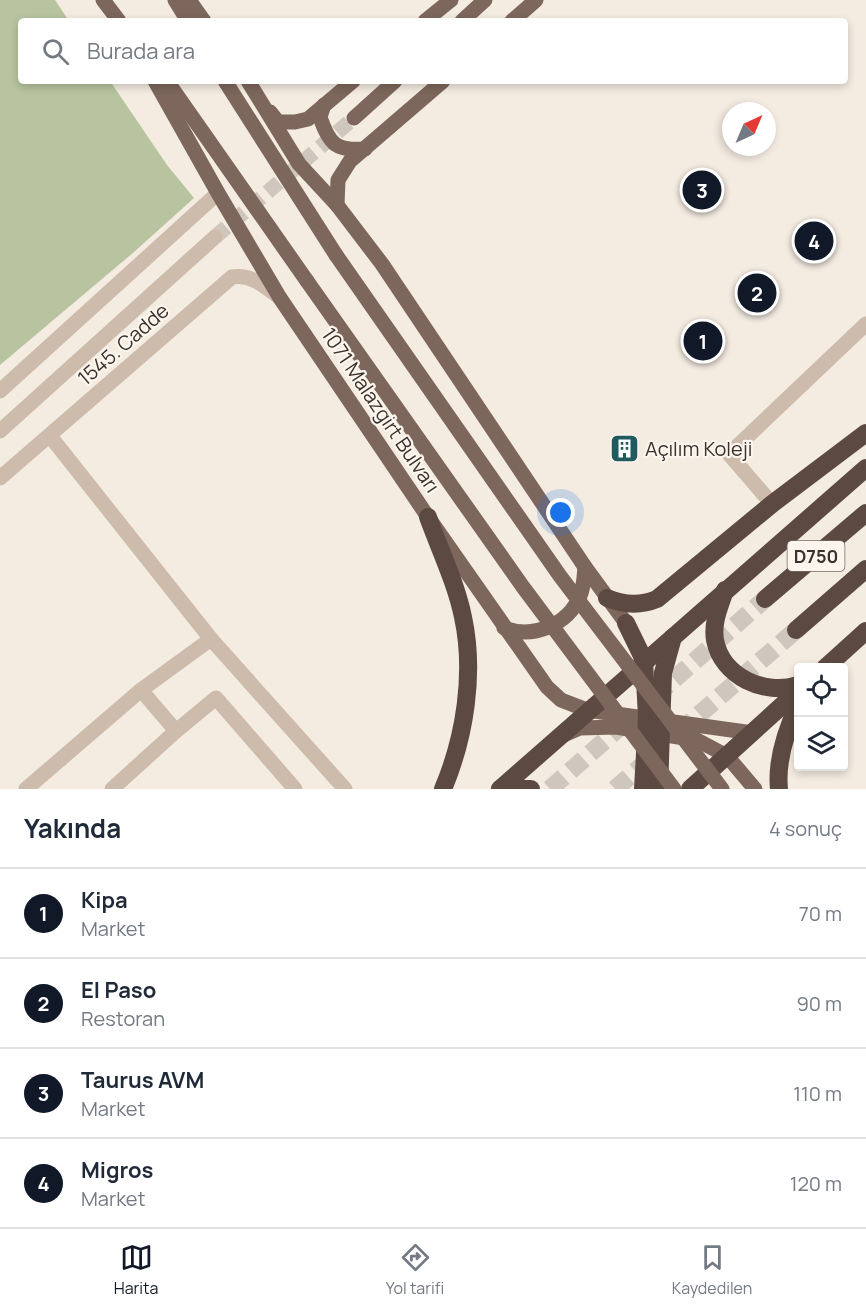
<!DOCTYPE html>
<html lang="tr">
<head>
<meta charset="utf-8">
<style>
	body { margin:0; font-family:Manrope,sans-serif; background:#f6f6f7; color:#1f2937 }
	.controls { position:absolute; right:18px; bottom:18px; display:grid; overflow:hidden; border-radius:6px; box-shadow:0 3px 9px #0003 }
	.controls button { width:54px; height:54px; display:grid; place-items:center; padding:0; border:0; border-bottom:2px solid #e0e1e3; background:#fff; color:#1f2937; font:30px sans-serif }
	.compass { position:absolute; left:722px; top:102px; width:54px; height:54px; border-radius:50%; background:#fff; box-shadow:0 3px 9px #0003; rotate:44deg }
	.you { position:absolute; left:561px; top:513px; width:21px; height:21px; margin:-15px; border:4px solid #fff; border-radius:50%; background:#1a73e8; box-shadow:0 0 0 9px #1a73e833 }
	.badge { display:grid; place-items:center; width:39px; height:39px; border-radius:50%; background:#111827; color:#fff; font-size:20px; font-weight:700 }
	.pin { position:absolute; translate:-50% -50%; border:3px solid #fff; box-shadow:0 2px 6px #0006 }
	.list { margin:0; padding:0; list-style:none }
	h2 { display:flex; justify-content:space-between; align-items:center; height:78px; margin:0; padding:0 24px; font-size:26px }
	h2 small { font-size:20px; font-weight:400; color:#747a83 }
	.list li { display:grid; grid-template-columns:39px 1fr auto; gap:18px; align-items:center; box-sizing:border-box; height:90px; padding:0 24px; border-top:2px solid #e0e1e3 }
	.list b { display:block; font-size:22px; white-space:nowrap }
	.list p { margin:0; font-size:20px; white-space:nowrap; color:#747a83 }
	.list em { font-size:20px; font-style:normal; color:#747a83 }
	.icon { flex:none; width:33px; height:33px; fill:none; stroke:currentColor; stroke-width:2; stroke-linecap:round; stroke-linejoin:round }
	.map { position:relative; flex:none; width:866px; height:789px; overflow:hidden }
	.search { position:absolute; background:#fff; box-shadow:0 3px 9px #0003; left:18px; right:18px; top:18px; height:66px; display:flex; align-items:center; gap:15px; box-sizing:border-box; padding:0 21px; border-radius:6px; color:#747a83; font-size:22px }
	.sheet { height:438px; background:#fff }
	nav { display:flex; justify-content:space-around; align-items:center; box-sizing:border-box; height:84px; border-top:2px solid #e0e1e3; background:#fff; font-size:16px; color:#747a83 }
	nav a { display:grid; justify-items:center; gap:3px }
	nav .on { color:#111827 }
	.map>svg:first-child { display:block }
</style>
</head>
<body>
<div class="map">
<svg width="866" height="789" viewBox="0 0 866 789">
	<rect width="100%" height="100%" fill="#f4ebe1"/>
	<polygon fill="#b8c4a0" points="0,0 55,0 69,21 21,21 21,81 110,81 167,165 194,198 134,252 0,365"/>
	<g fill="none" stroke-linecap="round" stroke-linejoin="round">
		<polyline stroke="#cfc6bd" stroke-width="15" stroke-dasharray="15 8" stroke-linecap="butt" points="215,237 354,118"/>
		<g stroke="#cfc6bd" stroke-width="18" stroke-dasharray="18 9" stroke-linecap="butt">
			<polyline points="654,697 765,599"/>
			<polyline points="679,732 796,630"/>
			<polyline points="550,789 629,719"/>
			<polyline points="615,789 654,755"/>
		</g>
		<g stroke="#cdbbac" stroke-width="15">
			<polyline points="0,391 218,193"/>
			<polyline points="0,431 215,237"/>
			<path d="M 0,478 L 232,277 C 252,274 264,286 280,298"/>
			<polyline points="772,504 729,454 866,324"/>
			<polyline points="211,639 345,789"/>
			<polyline points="141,690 176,731 216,698 295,789"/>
			<polyline points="26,789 141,690 211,639 50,436"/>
			<polyline points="112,789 176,731"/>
		</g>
		<g stroke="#7d675c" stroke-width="15">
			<polyline points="103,0 119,21"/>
			<polyline points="175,0 188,21"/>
			<polyline points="189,0 204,21"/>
			<polyline points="425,21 451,0"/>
			<polyline points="462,21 485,0"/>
			<polyline points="512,21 536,0"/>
			<polyline points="155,81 218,193 280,298 428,517 547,687 561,700 587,710 753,733"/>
			<polyline points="167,81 307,281"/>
			<polyline points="225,81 336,255"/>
			<polyline points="248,81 299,164 337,205 382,264 585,567 626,623"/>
			<path d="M 324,105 L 320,117 C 329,144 336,151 365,149"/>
			<polyline points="270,112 278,122 295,122 308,119 353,81"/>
			<polyline points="354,118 395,81"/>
			<polyline points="337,205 338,180 350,161 443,81"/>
			<path d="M 504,628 C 533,639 568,625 580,596 C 584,587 584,577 585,567"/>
			<polyline points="564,735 580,728 616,727 697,740 727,756 755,789"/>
		</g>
		<g stroke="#5c4a42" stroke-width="18">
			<path d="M 428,517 C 440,550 456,583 463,617 C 475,673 465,737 443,789"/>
			<path d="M 725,590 C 720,606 712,622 715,640 C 722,677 765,696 798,685"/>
			<path d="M 607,598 C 624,605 640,606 657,599 L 772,504 L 866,433"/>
			<polyline points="765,599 866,513"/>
			<polyline points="626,623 644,660 647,718 643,789"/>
			<polyline points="796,630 866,569"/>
			<polyline points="825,668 866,631"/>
			<polyline points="500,789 866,468"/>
			<polyline points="500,789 531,789"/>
			<polyline points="659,789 663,673 673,637"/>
			<polyline points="690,789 798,691"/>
			<path d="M 779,789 C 776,760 786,731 798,705"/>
		</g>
		<g stroke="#7d675c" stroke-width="15">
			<polyline points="336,255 560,576 722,789"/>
			<polyline points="307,281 523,587 674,789"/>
		</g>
	</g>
	<defs>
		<symbol id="building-square" viewBox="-11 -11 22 22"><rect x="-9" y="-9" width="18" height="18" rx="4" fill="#1f5a5e" stroke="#fbf5ee"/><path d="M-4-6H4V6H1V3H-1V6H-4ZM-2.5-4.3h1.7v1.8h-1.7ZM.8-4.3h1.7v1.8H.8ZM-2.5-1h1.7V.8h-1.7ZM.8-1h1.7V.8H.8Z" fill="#fff"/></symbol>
	</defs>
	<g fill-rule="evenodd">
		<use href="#building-square" x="608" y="432" width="33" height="33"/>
	</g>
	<g text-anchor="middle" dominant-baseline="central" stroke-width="4.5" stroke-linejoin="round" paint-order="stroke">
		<rect fill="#fbf5ee" stroke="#756b66" stroke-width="1.5" x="787.5" y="541" width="57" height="30" rx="4.5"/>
		<g font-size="18" font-weight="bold" fill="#3b302b">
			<text x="816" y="556">D750</text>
		</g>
		<g font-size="20" fill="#3b302b" stroke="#fbf5ee">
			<text transform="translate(123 344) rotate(-41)">1545. Cadde</text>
			<text transform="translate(381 410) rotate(56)">1071 Malazgirt Bulvarı</text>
		</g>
		<g font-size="20" fill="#3b302b" stroke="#fbf5ee" text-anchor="start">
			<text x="645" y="448">Açılım Koleji</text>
		</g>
	</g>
</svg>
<div class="controls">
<button><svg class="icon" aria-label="locate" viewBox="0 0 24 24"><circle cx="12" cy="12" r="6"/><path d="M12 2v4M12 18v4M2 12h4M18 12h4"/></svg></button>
<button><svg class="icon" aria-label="layers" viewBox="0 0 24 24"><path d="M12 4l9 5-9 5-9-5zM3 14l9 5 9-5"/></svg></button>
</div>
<svg class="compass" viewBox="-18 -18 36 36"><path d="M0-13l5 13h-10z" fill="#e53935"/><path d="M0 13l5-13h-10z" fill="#747a83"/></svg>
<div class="you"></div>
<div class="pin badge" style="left:703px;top:341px">1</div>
<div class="pin badge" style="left:757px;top:293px">2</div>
<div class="pin badge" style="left:702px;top:190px">3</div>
<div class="pin badge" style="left:814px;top:241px">4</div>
<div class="search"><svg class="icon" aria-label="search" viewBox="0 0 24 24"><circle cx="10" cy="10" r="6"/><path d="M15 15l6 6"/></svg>Burada ara</div>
</div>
<section class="sheet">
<h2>Yakında<small>4 sonuç</small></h2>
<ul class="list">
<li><span class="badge">1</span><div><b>Kipa</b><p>Market</p></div><em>70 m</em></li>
<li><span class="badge">2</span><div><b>El Paso</b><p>Restoran</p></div><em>90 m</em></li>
<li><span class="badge">3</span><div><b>Taurus AVM</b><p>Market</p></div><em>110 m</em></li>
<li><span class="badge">4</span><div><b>Migros</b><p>Market</p></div><em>120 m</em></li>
</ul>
</section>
<nav>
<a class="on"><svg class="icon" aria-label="map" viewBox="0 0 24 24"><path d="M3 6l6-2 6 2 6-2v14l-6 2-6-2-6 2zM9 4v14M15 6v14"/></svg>Harita</a>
<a><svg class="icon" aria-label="directions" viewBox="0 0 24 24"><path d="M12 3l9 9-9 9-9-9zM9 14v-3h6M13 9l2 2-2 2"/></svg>Yol tarifi</a>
<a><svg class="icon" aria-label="saved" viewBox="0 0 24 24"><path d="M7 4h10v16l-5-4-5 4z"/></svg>Kaydedilen</a>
</nav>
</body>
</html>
